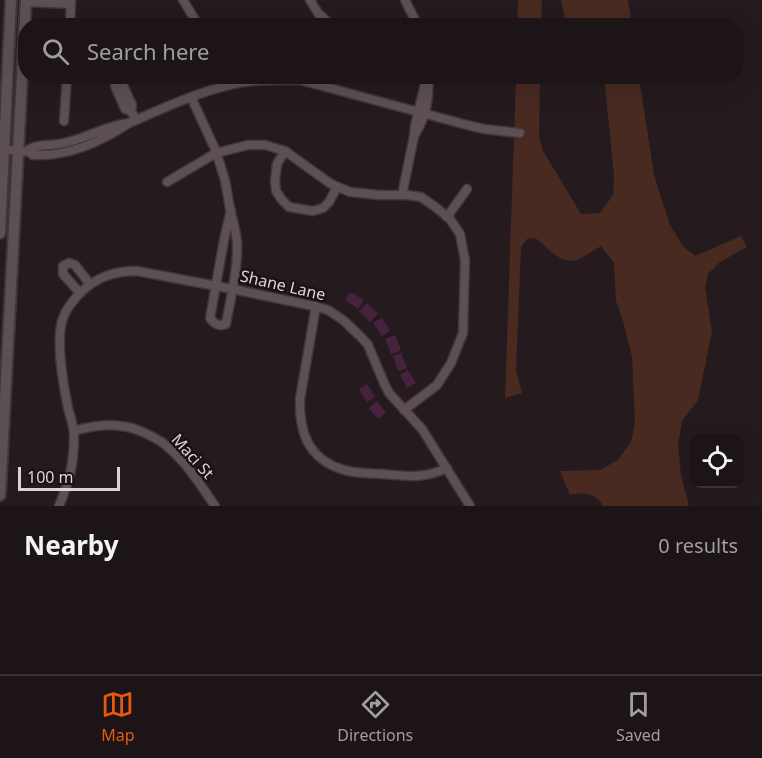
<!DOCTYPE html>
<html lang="en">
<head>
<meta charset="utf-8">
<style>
	body { margin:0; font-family:"Noto Sans",sans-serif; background:#251d1f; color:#f1f3f6 }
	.controls { position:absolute; right:18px; bottom:18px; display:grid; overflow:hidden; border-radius:12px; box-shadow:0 6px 24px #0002 }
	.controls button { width:54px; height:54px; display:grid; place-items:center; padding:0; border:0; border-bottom:2px solid #3a3335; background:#1c1416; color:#f1f3f6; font:30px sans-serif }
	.scale { position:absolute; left:18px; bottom:15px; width:102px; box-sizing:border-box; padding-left:6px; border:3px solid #dbd4d6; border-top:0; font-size:16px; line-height:21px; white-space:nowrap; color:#dbd4d6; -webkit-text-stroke:4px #1b1215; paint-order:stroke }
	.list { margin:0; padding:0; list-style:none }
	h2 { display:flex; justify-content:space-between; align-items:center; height:78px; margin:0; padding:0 24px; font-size:26px }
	h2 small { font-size:20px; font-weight:400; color:#a09ea1 }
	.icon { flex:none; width:33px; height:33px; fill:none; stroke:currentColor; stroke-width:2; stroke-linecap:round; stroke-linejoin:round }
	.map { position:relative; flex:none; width:762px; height:506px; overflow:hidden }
	.search { position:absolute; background:#1c1416; box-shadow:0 6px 24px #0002; left:18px; right:18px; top:18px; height:66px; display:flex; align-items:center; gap:15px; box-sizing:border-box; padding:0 21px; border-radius:24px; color:#a09ea1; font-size:22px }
	.sheet { height:168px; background:#1c1416 }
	nav { display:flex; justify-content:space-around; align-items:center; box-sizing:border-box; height:84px; border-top:2px solid #3a3335; background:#1c1416; font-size:16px; color:#a09ea1 }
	nav a { display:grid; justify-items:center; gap:3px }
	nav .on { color:#ea580c }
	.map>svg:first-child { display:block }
</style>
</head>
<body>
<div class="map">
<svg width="762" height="506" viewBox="0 0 762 506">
	<rect width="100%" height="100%" fill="#251b1e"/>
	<g fill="#482a21">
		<polygon points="518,0 542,0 541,25 517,25"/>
		<polygon points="561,0 628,0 632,25 570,25 565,18"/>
		<path d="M 516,77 L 540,77 L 539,137 L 543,151 L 581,214 L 600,213 L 613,195 L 614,175 L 604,77 L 639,77 L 654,175 L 670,225 L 683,246 L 695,256 L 741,236 L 747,247 L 720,262 L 708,274 L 705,287 L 712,332 L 698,400 L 682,421 L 678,445 L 681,475 L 689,506 L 603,506 C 596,493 583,492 570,495 L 560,471 L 600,470 L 618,460 L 631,442 L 635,423 L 632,357 L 623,321 L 616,301 L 614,263 L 601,246 C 594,250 587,255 579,259 C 564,267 547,248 537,239 L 528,238 L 521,247 L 516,370 L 522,393 L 505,398 Z"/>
	</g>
	<g fill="#46223e">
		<polygon points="350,292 364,300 358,309 345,300"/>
		<polygon points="367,303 378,314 370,322 359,311"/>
		<polygon points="382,318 390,331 382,336 373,323"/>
		<polygon points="395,335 401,350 391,354 385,339"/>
		<polygon points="401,353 407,368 398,371 393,356"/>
		<polygon points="408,370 416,383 407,388 400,375"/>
		<polygon points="367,384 375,397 367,402 359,389"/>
		<polygon points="377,401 386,413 378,419 369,408"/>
	</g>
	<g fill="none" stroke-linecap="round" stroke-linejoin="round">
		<defs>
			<g id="minor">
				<polyline points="183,0 197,23 197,26"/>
				<polyline points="310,0 318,13 332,26"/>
				<polyline points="405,0 418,26"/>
				<polyline points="26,2 71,4"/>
				<polyline points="70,26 71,0"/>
				<polyline points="91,76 114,78 116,82 122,83 132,105 131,111 136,120"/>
				<path d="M 427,76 L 415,125 L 414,136 C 426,117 430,98 428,76"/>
				<polyline points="116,82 115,86 125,109 131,111"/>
				<path d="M 191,97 L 215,149 L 225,180 L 230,209 L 231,210 L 224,240 L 210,318 C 214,324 219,327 226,324 L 227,318 C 232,293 238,267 237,242 C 236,231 233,220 230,209"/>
				<polyline points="64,121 67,76"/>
				<path d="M 129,123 C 162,109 195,93 230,85 C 252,79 277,80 300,80 L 467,125 L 484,129 L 520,133"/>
				<path d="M 0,150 C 8,150 21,149 28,152 C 36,155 28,155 37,155 C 70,156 102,141 129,123 C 104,126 84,140 59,144 C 48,146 35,144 27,151"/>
				<polyline points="285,151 277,164 275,181 276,191 282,200 289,207 313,211 323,208 329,202 337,187"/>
				<polyline points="167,182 216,153 248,145 265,145 285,151 331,184 350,192 379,195 407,195 421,197 434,206 450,219 460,234 465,260 463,333 451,363 437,385 404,410"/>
				<polyline points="402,195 414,136"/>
				<polyline points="447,217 467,189"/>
				<polyline points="80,293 63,274 63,266 69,263 75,265 90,284"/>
				<path d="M 316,306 L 300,399 C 299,432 308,458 341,469 C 354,474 369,473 383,474 C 407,476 424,479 447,468"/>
				<path d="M 74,431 C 88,427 105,424 121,426 C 135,427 161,439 171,450 C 189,466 201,486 215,506"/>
				<path d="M 59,506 C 70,479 74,464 74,435 C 74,426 70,416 68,408 C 63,383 56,345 62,321 C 65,310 72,302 79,294 C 96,277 114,271 137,271 L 232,289 L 314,306 L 328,310 L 343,320 L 361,337 L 368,345 L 384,383 L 389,393 L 422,429 L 470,506"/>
			</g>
			<g id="tertiary">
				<polyline points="0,233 11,0"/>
				<polyline points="0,495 26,0"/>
			</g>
		</defs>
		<use href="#minor" stroke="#3f3739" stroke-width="11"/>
		<use href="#tertiary" stroke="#3f3739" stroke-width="14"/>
		<use href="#minor" stroke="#5d5054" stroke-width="8"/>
		<use href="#tertiary" stroke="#5d5054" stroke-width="10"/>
	</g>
	<g text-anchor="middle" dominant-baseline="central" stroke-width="5" stroke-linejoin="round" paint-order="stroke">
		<g font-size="16" fill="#dbd4d6" stroke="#1b1215">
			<text transform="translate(283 285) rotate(13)">Shane Lane</text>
			<text transform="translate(193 456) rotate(48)">Maci St</text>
		</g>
	</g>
</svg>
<div class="controls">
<button><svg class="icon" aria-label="locate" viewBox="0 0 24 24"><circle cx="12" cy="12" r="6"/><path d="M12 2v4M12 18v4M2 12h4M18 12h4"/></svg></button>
</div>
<div class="scale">100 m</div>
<div class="search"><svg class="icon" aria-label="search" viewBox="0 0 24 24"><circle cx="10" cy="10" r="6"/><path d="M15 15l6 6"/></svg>Search here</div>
</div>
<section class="sheet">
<h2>Nearby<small>0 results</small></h2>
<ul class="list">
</ul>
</section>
<nav>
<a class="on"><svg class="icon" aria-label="map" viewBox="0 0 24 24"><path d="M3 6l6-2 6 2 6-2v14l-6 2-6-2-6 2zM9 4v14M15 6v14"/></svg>Map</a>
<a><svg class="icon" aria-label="directions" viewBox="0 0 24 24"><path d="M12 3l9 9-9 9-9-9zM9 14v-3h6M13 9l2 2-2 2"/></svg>Directions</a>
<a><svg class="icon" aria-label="saved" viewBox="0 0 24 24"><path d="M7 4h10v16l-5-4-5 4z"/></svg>Saved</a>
</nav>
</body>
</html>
